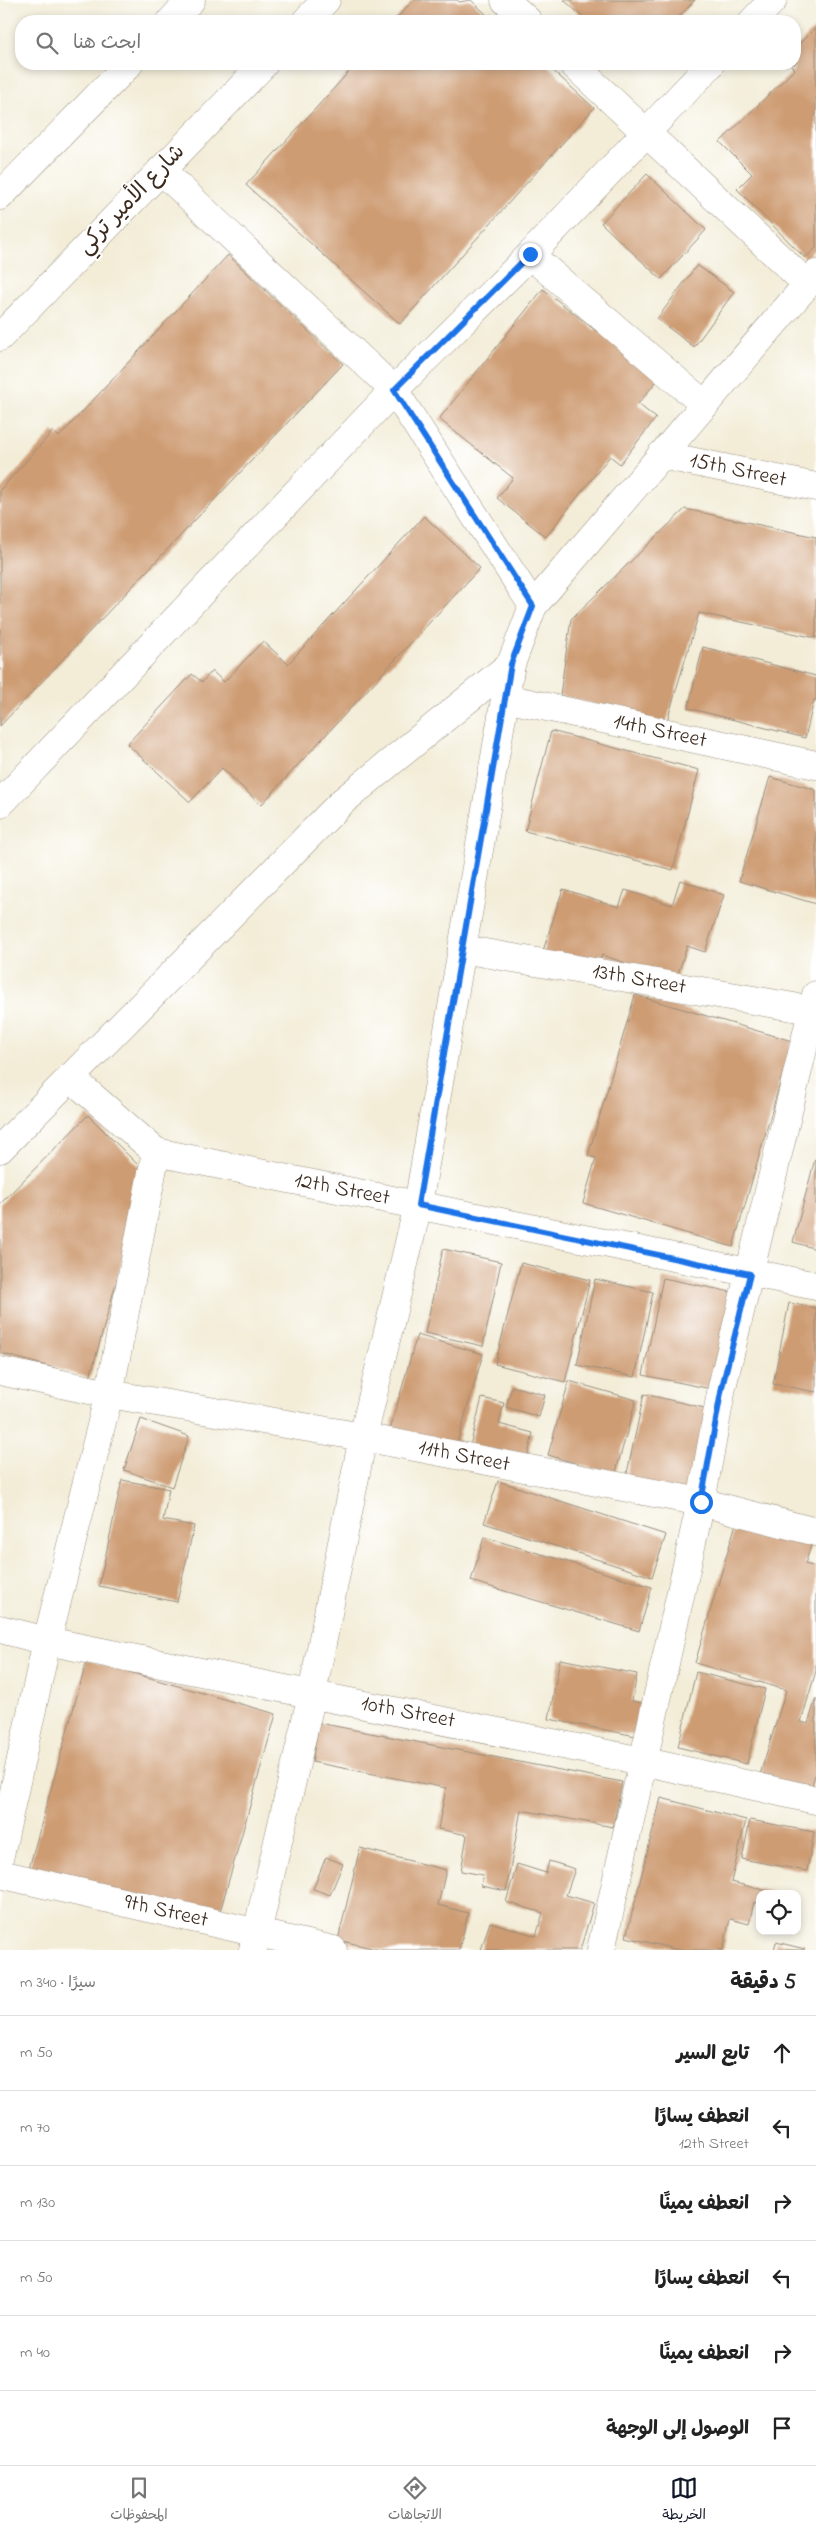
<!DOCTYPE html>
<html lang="ar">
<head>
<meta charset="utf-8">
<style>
	body { margin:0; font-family:"Indie Flower","Playpen Sans Arabic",sans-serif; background:#f6f6f6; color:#222; direction:rtl }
	.controls { position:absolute; right:15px; bottom:15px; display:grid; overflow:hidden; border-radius:10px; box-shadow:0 2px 8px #0003 }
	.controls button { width:45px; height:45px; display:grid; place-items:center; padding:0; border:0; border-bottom:1px solid #e0e0e0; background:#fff; color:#222; font:25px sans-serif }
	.stop { position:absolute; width:15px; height:15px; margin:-11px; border:4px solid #1a73e8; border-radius:50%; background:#fff }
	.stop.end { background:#1a73e8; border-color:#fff; box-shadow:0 1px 5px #0008 }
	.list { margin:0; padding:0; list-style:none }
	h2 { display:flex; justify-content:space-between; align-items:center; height:65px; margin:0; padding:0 20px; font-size:21px }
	h2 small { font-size:16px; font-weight:400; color:#767676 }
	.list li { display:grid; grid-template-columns:32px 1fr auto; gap:15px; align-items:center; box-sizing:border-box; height:75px; padding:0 20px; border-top:1px solid #e0e0e0 }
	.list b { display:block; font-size:19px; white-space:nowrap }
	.list p { margin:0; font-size:16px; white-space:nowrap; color:#767676 }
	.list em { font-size:16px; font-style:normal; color:#767676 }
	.icon { flex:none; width:28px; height:28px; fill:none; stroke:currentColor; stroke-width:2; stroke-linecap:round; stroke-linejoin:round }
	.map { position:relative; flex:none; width:816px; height:1950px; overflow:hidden; direction:ltr }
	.search { position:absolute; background:#fff; box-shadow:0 2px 8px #0003; left:15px; right:15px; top:15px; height:55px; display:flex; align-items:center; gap:12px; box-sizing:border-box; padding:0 18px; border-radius:20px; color:#767676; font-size:19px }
	.sheet { height:515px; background:#fff }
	nav { display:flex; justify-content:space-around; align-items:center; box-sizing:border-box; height:70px; border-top:1px solid #e0e0e0; background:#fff; font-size:14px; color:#767676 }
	nav a { display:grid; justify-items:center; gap:2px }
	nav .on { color:#111827 }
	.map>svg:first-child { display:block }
</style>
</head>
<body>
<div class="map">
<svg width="816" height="1950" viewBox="0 0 816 1950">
	<rect width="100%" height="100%" fill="#fff"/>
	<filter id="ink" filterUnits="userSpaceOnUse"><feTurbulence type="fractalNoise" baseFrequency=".02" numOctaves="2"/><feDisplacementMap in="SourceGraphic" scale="10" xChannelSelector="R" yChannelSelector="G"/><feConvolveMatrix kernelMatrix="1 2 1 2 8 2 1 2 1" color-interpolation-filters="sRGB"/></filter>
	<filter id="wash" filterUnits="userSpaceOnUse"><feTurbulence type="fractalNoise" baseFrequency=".0096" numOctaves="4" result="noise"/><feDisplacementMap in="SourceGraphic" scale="20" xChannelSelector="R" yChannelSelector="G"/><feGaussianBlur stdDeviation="1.12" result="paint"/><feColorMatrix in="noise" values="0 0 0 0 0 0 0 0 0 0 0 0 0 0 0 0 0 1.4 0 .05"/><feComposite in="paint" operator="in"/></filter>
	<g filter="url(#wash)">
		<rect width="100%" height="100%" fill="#f3edd8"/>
		<g id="blocks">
			<g fill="#ce9c73">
				<polygon points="413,0 457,0 459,2 471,0 489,17 491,14 498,21 394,21"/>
				<polygon points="564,0 695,0 675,21 587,21"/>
				<polygon points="816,27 816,248 805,258 737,189 752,174 720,142 795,69 790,64 795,64 795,48"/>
				<polygon points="356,64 546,64 594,108 400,324 246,185"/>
				<polygon points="647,174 706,230 661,279 601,223"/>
				<polygon points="228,255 343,364 0,726 0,490 53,431 59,437"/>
				<polygon points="697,265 734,292 694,347 657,319"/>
				<polygon points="543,289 596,331 600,326 660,377 638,404 656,418 620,464 610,456 546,537 497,498 513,478 439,419"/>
				<polygon points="685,509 816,537 816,638 699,613 666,724 560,695 571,619"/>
				<polygon points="424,516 480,568 261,805 222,768 190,802 127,744 192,674 202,682 212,671 224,682 263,641 288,664"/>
				<polygon points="703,647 816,676 816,700 814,700 805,738 688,708"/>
				<polygon points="551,731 699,770 673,870 525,831"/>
				<polygon points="770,777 816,790 816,904 739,881"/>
				<polygon points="680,880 724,895 705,952 687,946 676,980 602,955 596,972 542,954 563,889 619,907 625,890 672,905"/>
				<polygon points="635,995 792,1041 733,1247 583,1203 596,1158 588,1156"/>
				<polygon points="88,1115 146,1173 90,1378 0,1353 0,1204"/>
				<polygon points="815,1159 816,1159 816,1249 793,1242"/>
				<polygon points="443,1249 501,1262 483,1346 425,1333"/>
				<polygon points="521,1263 590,1280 565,1382 495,1364"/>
				<polygon points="663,1278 741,1294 721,1391 643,1375"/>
				<polygon points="595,1279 653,1292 635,1377 577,1365"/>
				<polygon points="789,1303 816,1308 816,1392 773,1384"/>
				<polygon points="417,1335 483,1354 455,1450 390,1430"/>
				<polygon points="569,1381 636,1400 615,1475 548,1455"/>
				<polygon points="512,1386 545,1395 539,1417 506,1407"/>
				<polygon points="644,1394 709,1409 690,1493 626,1478"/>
				<polygon points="482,1398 504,1403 499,1424 533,1433 525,1468 468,1454"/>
				<polygon points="141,1419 189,1436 172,1487 124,1470"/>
				<polygon points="122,1480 169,1489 163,1520 194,1526 177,1602 99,1586"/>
				<polygon points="498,1481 666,1535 652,1577 484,1523"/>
				<polygon points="737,1520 812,1543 805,1564 816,1567 816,1671 801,1722 808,1724 816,1698 816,1771 810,1793 759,1778 786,1690 695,1663"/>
				<polygon points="484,1537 652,1587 639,1631 471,1581"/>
				<polygon points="560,1659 637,1674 632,1701 642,1703 636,1736 549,1719"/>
				<polygon points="87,1660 276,1714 217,1922 29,1868"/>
				<polygon points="696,1672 765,1689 747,1764 678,1747"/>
				<polygon points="319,1723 622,1782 613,1827 521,1810 506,1891 481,1886 483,1875 461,1871 467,1835 438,1829 446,1788 312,1762"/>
				<polygon points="661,1798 746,1820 731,1882 776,1893 760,1894 760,1904 754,1902 749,1924 730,1919 723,1950 679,1950 626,1937"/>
				<polygon points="750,1820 814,1832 807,1871 742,1859"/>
				<polygon points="360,1848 446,1870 438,1905 468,1913 459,1950 380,1950 338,1940"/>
				<polygon points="326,1857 343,1864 330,1895 313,1889"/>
				<polygon points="549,1861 575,1869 566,1895 594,1903 580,1950 481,1950 490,1922 536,1936 543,1913 506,1902 517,1864 546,1873"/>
				<polygon points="776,1942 805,1949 804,1950 774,1950"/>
			</g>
		</g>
	</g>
	<g filter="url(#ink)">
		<use href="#blocks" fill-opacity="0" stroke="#978c7b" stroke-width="1"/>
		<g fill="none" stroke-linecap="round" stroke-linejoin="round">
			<defs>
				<g id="minor">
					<polyline points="505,0 528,21"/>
					<polyline points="753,21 773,0"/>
					<polyline points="573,64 806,283 816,280"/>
					<polyline points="161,170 394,390 533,606"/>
					<polyline points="530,255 705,405"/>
					<polyline points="661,455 816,487"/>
					<polyline points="505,698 816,765"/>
					<polyline points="0,804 394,390 530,255 711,64"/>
					<polyline points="462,949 816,1011"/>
					<polyline points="70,1077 156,1152 816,1286"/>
					<polyline points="0,1149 343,801 511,664 533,606 816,274"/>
					<polyline points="0,1371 109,1394 363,1437 701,1502 816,1532"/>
					<polyline points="0,1629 47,1641 642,1761 816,1800"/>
					<polyline points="0,1855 47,1641 109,1394 156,1152"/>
					<polyline points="0,1874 333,1950"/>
					<polyline points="253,1950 312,1694 363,1437 418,1205 511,664"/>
					<polyline points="601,1950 701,1502 722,1387 816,995"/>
				</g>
				<g id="major">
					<polyline points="171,21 191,0"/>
					<polyline points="306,21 326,0"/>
					<polyline points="0,196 129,64"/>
					<polyline points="0,337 264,64"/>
				</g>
			</defs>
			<use href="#minor" stroke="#978c7b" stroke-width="29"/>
			<use href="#major" stroke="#978c7b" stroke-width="29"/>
			<use href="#minor" stroke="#fff" stroke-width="28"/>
			<use href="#major" stroke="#fff" stroke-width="28"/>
		</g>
	</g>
	<g fill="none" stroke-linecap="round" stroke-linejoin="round" filter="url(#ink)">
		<polyline stroke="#1a73e8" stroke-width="6" points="530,254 394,390 533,606 511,664 418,1205 750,1274 722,1387 701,1502"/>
	</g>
	<g text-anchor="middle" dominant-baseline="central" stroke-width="4" stroke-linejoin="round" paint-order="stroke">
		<g font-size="22" fill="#3b2a1e" stroke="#fff">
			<text transform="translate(132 200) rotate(-46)">شارع الأمير تركي</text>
			<text transform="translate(738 471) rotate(12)">15th Street</text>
			<text transform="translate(660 732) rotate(12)">14th Street</text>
			<text transform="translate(639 980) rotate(10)">13th Street</text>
			<text transform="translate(342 1190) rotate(11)">12th Street</text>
			<text transform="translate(464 1457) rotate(11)">11th Street</text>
			<text transform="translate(408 1713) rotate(11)">10th Street</text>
			<text transform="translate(166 1912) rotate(13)">9th Street</text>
		</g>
	</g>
</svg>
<div class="controls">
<button><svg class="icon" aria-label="locate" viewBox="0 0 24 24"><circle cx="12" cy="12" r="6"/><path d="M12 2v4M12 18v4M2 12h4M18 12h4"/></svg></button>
</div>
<div class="stop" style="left:701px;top:1502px"></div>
<div class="stop end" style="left:530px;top:254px"></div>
<div class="search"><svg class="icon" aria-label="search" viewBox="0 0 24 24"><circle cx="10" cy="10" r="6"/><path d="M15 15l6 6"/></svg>ابحث هنا</div>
</div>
<section class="sheet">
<h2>5 دقيقة<small>سيرًا · 340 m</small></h2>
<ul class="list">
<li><svg class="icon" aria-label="ahead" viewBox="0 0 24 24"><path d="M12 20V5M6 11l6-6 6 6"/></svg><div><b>تابع السير</b></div><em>50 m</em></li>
<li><svg class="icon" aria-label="left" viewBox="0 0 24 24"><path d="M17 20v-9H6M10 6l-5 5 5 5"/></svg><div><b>انعطف يسارًا</b><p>12th Street</p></div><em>70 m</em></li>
<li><svg class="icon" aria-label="right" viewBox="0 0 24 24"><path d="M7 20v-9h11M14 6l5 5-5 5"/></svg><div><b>انعطف يمينًا</b></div><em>130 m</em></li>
<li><svg class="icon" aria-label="left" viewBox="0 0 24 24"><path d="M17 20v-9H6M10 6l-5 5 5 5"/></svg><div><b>انعطف يسارًا</b></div><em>50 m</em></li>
<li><svg class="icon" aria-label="right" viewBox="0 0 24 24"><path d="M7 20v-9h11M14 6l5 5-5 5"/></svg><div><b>انعطف يمينًا</b></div><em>40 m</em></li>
<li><svg class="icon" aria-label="arrive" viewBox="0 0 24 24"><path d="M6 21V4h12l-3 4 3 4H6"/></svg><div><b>الوصول إلى الوجهة</b></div></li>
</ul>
</section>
<nav>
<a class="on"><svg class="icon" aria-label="map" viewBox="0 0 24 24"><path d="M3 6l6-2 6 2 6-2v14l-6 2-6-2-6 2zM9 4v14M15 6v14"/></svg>الخريطة</a>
<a><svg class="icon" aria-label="directions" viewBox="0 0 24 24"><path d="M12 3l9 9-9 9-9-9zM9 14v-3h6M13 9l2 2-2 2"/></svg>الاتجاهات</a>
<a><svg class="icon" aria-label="saved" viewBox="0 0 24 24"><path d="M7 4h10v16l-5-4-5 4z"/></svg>المحفوظات</a>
</nav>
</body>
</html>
